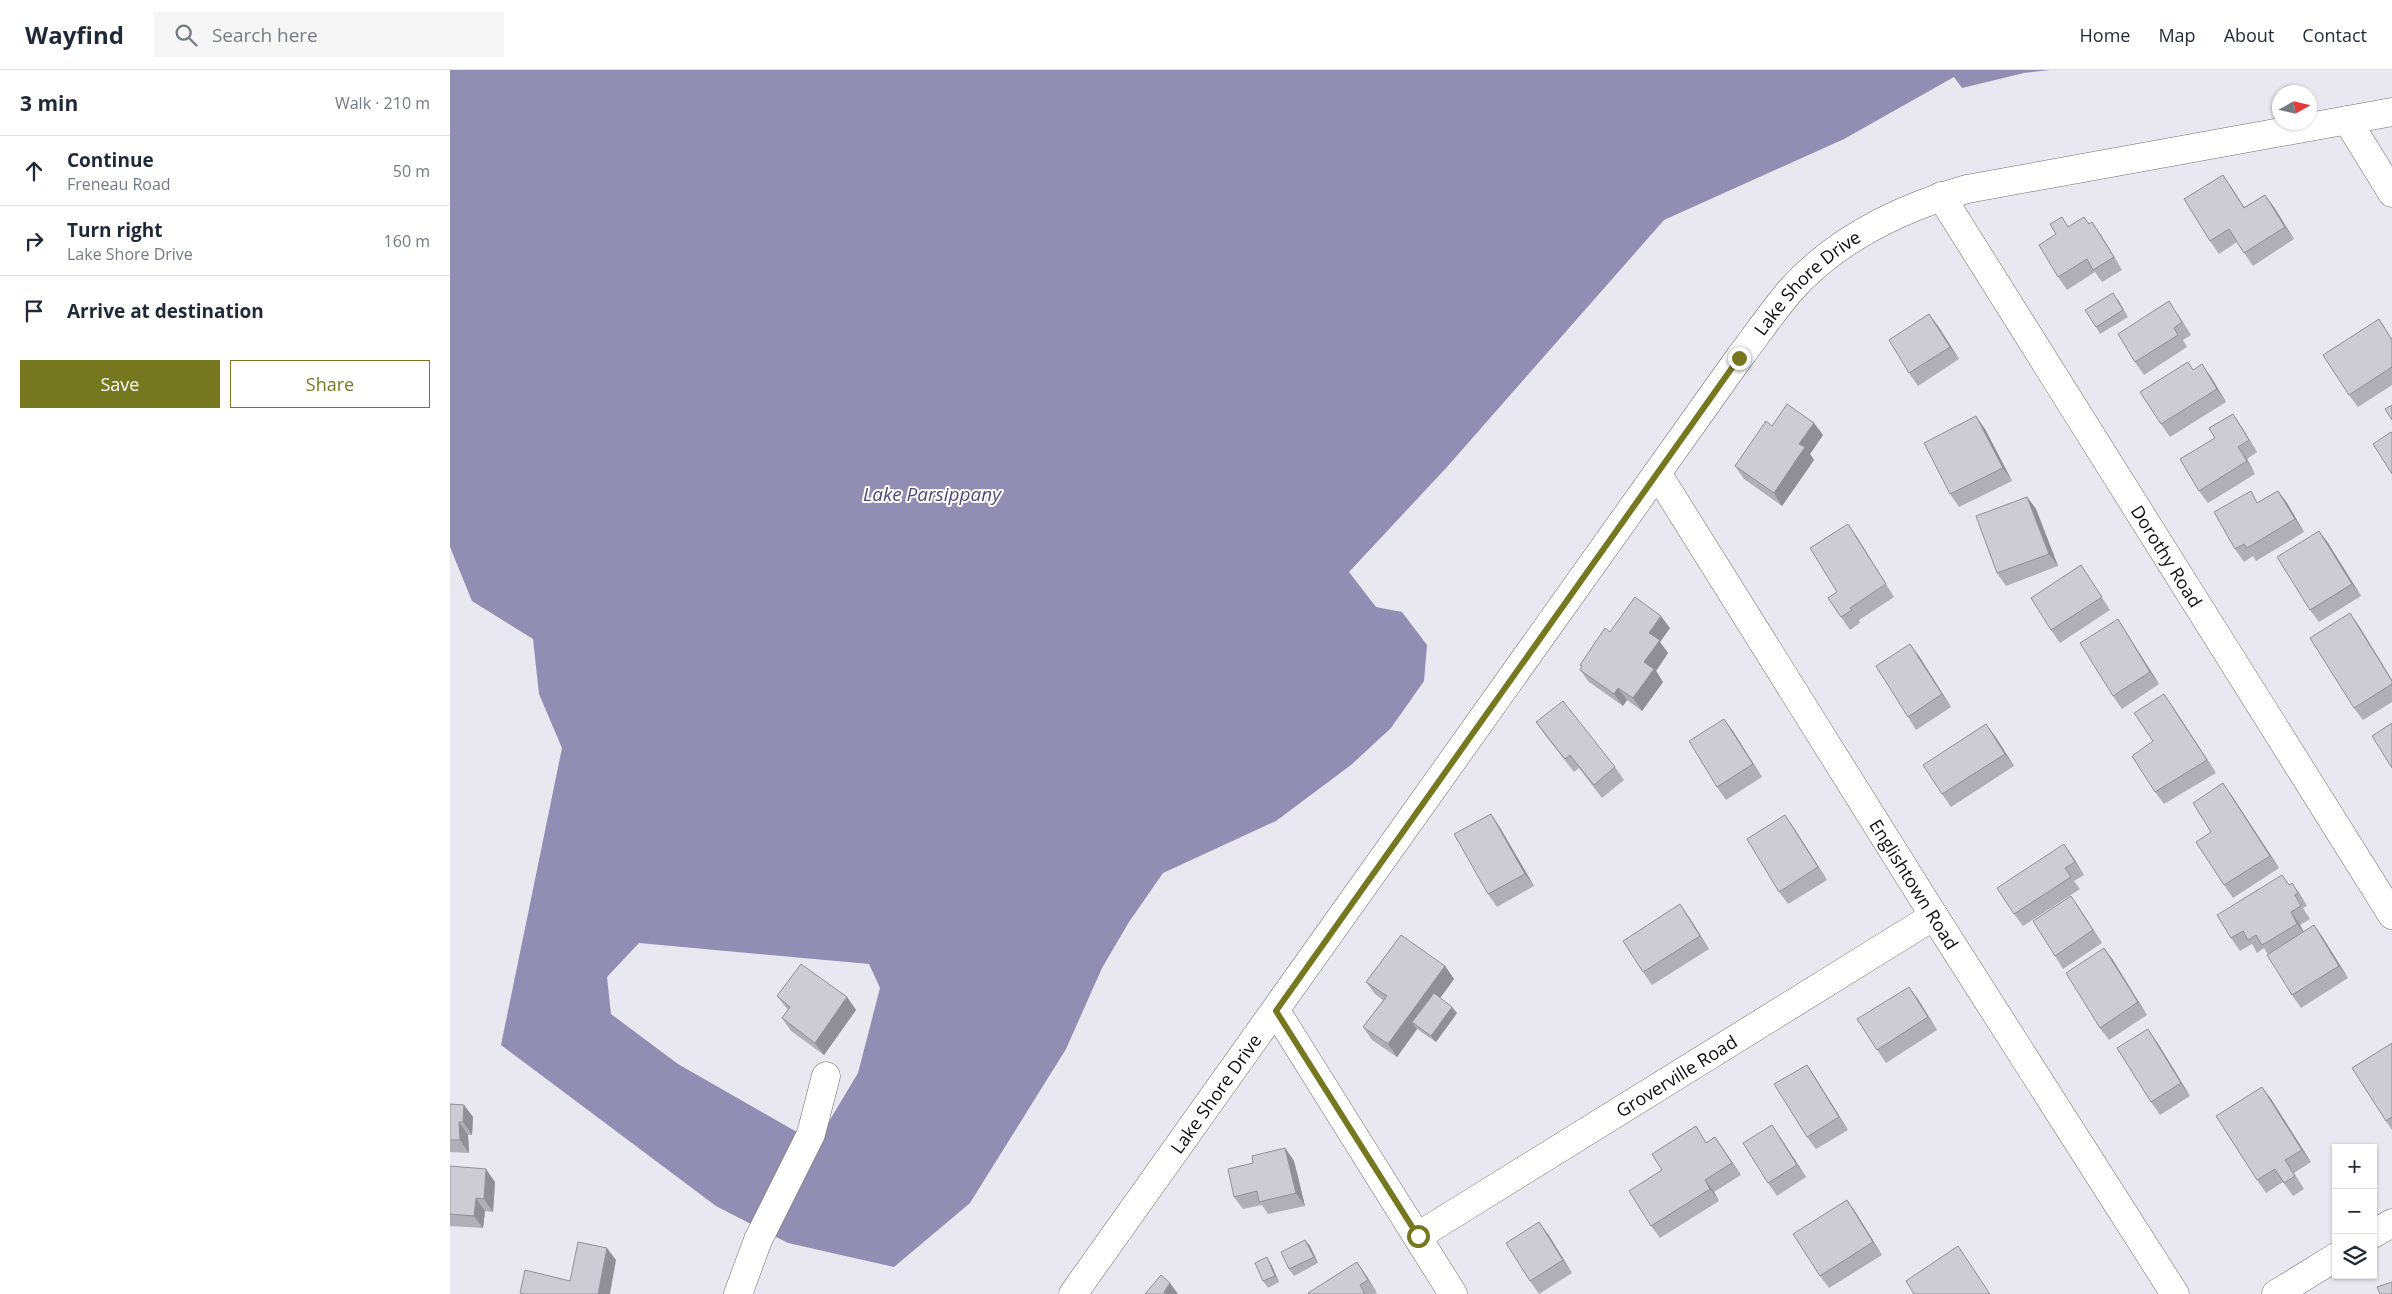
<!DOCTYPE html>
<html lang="en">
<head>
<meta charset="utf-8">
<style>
	body { margin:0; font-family:"Open Sans",sans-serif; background:#f6f6f7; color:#1f2937 }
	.controls { position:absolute; right:15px; bottom:15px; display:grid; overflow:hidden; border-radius:0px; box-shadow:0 1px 4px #0004 }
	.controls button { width:45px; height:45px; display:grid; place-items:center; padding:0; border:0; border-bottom:1px solid #e0e1e3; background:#fff; color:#1f2937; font:25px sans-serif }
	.compass { position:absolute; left:1822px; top:15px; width:45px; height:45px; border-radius:50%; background:#fff; box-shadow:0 1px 4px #0004; rotate:82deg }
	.stop { position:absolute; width:15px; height:15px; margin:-11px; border:4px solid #767820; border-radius:50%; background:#fff }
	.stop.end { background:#767820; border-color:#fff; box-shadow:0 1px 5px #0008 }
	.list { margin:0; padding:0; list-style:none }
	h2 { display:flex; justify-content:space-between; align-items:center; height:65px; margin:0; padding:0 20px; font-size:21px }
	h2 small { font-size:16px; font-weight:400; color:#747a83 }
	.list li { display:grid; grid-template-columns:32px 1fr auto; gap:15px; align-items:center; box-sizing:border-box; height:70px; padding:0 20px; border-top:1px solid #e0e1e3 }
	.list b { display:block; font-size:19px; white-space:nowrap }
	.list p { margin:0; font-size:16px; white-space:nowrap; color:#747a83 }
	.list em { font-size:16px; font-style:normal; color:#747a83 }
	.actions { display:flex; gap:10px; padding:15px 20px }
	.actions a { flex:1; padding:11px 0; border:1px solid #767820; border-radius:0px; text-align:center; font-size:18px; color:#767820 }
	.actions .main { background:#767820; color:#fff }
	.icon { flex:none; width:28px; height:28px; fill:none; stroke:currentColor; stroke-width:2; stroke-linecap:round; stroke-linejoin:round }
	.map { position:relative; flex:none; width:1942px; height:1224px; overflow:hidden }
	header { display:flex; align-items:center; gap:30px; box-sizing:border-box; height:70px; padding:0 25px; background:#fff; border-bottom:1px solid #e0e1e3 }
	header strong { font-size:24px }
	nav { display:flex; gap:28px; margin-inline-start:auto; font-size:18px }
	.search { width:350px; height:45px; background:#f6f6f7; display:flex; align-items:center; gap:12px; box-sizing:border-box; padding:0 18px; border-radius:0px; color:#747a83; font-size:19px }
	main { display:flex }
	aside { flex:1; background:#fff }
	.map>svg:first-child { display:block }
</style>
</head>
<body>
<header>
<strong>Wayfind</strong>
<div class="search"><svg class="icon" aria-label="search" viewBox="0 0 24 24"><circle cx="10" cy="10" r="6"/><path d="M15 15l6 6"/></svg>Search here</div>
<nav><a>Home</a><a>Map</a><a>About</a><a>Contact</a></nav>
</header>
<main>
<aside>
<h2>3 min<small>Walk · 210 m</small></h2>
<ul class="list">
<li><svg class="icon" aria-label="ahead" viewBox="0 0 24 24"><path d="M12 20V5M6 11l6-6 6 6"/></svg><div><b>Continue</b><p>Freneau Road</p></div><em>50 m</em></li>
<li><svg class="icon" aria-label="right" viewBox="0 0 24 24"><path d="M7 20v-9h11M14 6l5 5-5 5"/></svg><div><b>Turn right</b><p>Lake Shore Drive</p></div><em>160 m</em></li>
<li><svg class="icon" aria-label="arrive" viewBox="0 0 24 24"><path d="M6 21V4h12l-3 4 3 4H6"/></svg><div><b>Arrive at destination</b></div></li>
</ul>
<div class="actions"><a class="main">Save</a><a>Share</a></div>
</aside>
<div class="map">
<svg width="1942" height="1224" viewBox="0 0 1942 1224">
	<rect width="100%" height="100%" fill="#e9e8f1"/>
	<path fill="#928db2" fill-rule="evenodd" d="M 0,0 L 1600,0 L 1574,3 L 1512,18 L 1504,7 L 1394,69 L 1214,150 L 997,397 L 899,502 L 926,537 L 952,542 L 977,575 L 974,611 L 941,658 L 901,695 L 826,751 L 713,803 L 679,852 L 652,898 L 616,979 L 520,1133 L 444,1197 L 338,1173 L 266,1136 L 51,975 L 112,678 L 89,624 L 83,569 L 22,531 L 0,477 ZM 189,873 L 419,894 L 430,918 L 408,1003 L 366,1073 L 228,994 L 161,944 L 157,907 Z"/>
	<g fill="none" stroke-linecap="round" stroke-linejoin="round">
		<defs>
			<g id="street">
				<polyline points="1897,50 1942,123"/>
				<path id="s1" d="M 1491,126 L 1942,845"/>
				<path id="s2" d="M 1207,403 L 1484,846 L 1725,1224"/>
				<path id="s3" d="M 968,1166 L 1484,846"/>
				<polyline points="288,1224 308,1170 361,1064 376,1006"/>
			</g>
			<g id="secondary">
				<polyline points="826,941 1003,1224"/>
				<polyline points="1923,1164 1942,1153"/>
				<path id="s4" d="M 623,1224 L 1289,288 C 1306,266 1322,242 1340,221 C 1386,169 1451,138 1517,119 L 1942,42"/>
				<polyline points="1826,1224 1886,1187"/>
			</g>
		</defs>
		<use href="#street" stroke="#6e6d75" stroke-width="29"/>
		<use href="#secondary" stroke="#6e6d75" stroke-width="29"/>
		<use href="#street" stroke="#fff" stroke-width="28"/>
		<use href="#secondary" stroke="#fff" stroke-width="28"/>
	</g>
	<g fill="#b0afb7">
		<polygon points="1773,105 1794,137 1815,125 1844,169 1803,196 1787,172 1769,184 1760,171"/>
		<polygon points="1639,153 1651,165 1672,200 1652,212 1645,202 1617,220 1608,207 1618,157"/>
		<polygon points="1668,229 1678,247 1650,264 1646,257"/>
		<polygon points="1479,244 1488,256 1509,289 1468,316 1459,303"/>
		<polygon points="1728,244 1741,265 1733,270 1737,277 1694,305 1685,292"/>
		<polygon points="1929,249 1942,269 1942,315 1908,337 1899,325"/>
		<polygon points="1743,300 1761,307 1776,332 1720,367 1711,354"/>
		<polygon points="1783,344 1807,382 1797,389 1805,404 1758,433 1749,421 1765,368"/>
		<polygon points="1364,353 1373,365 1360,384 1364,390 1332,436 1294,409 1285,396 1322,356"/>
		<polygon points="1535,359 1562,411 1509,437 1500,424"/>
		<polygon points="1828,421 1837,433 1854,462 1806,491 1803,486 1794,492 1785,479 1809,432"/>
		<polygon points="1577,427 1586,439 1608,496 1556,516 1547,503"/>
		<polygon points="1869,461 1878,473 1911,526 1869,552 1860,540"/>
		<polygon points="1407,467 1444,527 1409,550 1410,553 1400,560 1378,528 1387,522"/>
		<polygon points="1631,495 1660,540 1610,573 1601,560"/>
		<polygon points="1668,549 1676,562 1709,614 1672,639 1663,626"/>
		<polygon points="1909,556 1942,610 1942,632 1913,650 1904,638"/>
		<polygon points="1220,558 1210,572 1218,583 1206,601 1213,612 1192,641 1177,630 1173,636 1139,612 1130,600 1131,597 1130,595 1160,562"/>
		<polygon points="1469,586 1501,637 1466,660 1458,647"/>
		<polygon points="1723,637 1766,703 1714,734 1705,722 1703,671"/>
		<polygon points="1274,649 1312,707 1276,730 1267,717"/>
		<polygon points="1086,652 1165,697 1174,710 1152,728 1129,698 1124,702 1095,665"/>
		<polygon points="1545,666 1564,696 1501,737 1492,724"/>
		<polygon points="1782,726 1829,798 1783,828 1774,815 1761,762"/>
		<polygon points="1049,756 1084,816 1047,837 1038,824"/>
		<polygon points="1344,758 1377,810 1338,834 1329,822"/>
		<polygon points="1614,774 1634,805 1624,811 1630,819 1573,856 1564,844"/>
		<polygon points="1832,805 1839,815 1842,813 1857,836 1853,838 1860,849 1850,855 1854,862 1864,855 1873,868 1898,908 1851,938 1842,925 1814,878 1807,883 1802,874 1790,881 1781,868"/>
		<polygon points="1621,826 1652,873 1613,899 1605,886"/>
		<polygon points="1239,847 1259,879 1202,915 1193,902"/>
		<polygon points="1654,878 1697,945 1659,970 1650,958"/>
		<polygon points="995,896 1004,909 990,928 1007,943 986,972 967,959 947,987 922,970 913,957 933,930 925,924 916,912"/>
		<polygon points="1459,917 1487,960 1436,993 1427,980"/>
		<polygon points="327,926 397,927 406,940 374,985 341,961 332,948 338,940"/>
		<polygon points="1707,972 1740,1026 1710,1045 1701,1032"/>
		<polygon points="1942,973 1942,1060 1936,1051"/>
		<polygon points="1357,995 1365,1007 1398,1060 1366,1079 1357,1067"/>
		<polygon points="1821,1029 1861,1092 1844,1103 1854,1119 1843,1126 1833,1112 1816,1123 1807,1110"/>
		<polygon points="0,1034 14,1035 23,1047 22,1065 18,1065 19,1083 0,1082"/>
		<polygon points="1265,1067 1291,1105 1264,1122 1269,1131 1210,1168 1201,1156 1257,1072"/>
		<polygon points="1330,1067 1356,1107 1327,1126 1318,1113"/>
		<polygon points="835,1078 844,1091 855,1136 818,1144 812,1135 793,1139 784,1127 803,1093"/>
		<polygon points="0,1096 45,1112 43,1142 35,1141 33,1158 0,1156"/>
		<polygon points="1397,1130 1406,1143 1432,1185 1379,1218 1370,1206"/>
		<polygon points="1098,1164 1122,1203 1089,1224 1080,1211"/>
		<polygon points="855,1170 860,1176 868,1193 844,1206 839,1199"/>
		<polygon points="821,1194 829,1212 818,1218 813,1211"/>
		<polygon points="916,1205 927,1223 925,1224 859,1224"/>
	</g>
	<g fill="#908f95">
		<polygon points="1773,105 1782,118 1802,150 1794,138"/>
		<polygon points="1815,125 1824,137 1844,169 1835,157"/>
		<polygon points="1642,152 1651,165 1672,200 1664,187"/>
		<polygon points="1479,244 1488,256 1509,289 1500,277"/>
		<polygon points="1752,294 1761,307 1776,332 1767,319"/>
		<polygon points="1783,344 1791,356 1807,382 1799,370"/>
		<polygon points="1526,346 1535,359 1562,411 1553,398"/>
		<polygon points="1364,353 1373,365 1360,384 1364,390 1332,436 1324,423 1349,374"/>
		<polygon points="1788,377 1797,389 1805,404 1797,391"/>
		<polygon points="1828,421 1837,433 1854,462 1845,449"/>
		<polygon points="1577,427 1586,439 1608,496 1599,484"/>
		<polygon points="1398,454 1407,467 1444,527 1436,514"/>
		<polygon points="1869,461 1878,473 1911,526 1902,514"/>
		<polygon points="1900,543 1909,556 1942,610 1942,611"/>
		<polygon points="1211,546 1220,558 1210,572 1218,583 1206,601 1213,612 1192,641 1183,628 1194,592 1199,563"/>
		<polygon points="1668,549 1676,562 1709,614 1700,602"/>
		<polygon points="1460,574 1469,586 1501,637 1492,624"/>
		<polygon points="1168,618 1177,630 1173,636 1164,624"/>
		<polygon points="1714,624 1723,637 1766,703 1757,690"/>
		<polygon points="1274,649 1283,661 1312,707 1303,694"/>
		<polygon points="1536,654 1545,666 1564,696 1555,684"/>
		<polygon points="1773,713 1782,726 1829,798 1820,786"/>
		<polygon points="1041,744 1049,756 1084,816 1075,804"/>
		<polygon points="1335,745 1344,758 1377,810 1368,797"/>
		<polygon points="1614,774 1623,787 1634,805 1625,792"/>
		<polygon points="1842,813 1851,826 1857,836 1848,823"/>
		<polygon points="1621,826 1630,839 1652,873 1643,860"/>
		<polygon points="1230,834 1239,847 1259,879 1250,866"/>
		<polygon points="1841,842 1850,855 1856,866 1847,854"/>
		<polygon points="1864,855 1873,868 1898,908 1889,896"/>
		<polygon points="1654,878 1663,890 1697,945 1688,932"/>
		<polygon points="995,896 1004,909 969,957 962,952 967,959 947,987 938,974"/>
		<polygon points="1459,917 1468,929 1487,960 1478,947"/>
		<polygon points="397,927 406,940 374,985 365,973"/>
		<polygon points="1002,937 1007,943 986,972 981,966"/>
		<polygon points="1698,959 1707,972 1740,1026 1731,1013"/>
		<polygon points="1357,995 1365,1007 1398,1060 1389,1047"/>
		<polygon points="1812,1017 1821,1029 1861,1092 1852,1080"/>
		<polygon points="14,1035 23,1047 22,1065 13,1052"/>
		<polygon points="9,1052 18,1065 19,1083 10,1070"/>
		<polygon points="1322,1055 1330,1067 1356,1107 1347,1095"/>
		<polygon points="1265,1067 1274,1080 1291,1105 1282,1093"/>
		<polygon points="835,1078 844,1091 855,1136 846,1123"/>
		<polygon points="36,1099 45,1112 43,1142 34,1129"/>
		<polygon points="1255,1110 1264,1122 1269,1131 1260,1119"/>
		<polygon points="26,1128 35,1141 33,1158 24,1146"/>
		<polygon points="1397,1130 1406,1143 1432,1185 1423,1172"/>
		<polygon points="1089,1152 1098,1164 1122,1203 1113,1190"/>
		<polygon points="855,1170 860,1176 868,1193 864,1187"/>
		<polygon points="157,1178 166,1190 160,1224 148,1224"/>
		<polygon points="817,1187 821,1194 829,1212 825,1206"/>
		<polygon points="907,1192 916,1205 927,1223 918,1210"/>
		<polygon points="720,1213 728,1224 715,1224 714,1222"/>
	</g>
	<g fill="#cdccd5" stroke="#908f95">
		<polygon points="1773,105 1794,138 1815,125 1835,157 1794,183 1779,159 1760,171 1734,129"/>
		<polygon points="1612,147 1618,157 1634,147 1639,154 1642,152 1664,187 1643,200 1637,189 1608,207 1589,175 1606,164 1600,154"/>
		<polygon points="1663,223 1673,240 1646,257 1635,240"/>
		<polygon points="1719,231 1732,252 1724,258 1728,265 1685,292 1668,264"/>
		<polygon points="1479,244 1500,277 1459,303 1439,270"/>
		<polygon points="1929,249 1942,270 1942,297 1899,325 1873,285"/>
		<polygon points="1738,292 1743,300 1752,294 1767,319 1711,354 1690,322"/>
		<polygon points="1337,334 1364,353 1349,374 1355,377 1324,423 1285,396 1316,351 1322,356"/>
		<polygon points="1942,335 1942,350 1935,339"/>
		<polygon points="1783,344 1799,370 1788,377 1797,391 1749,421 1730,389 1765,368 1759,358"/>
		<polygon points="1526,346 1553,398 1500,424 1474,373"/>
		<polygon points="1941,362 1942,363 1942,404 1923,374"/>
		<polygon points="1801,421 1807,433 1828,421 1845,449 1797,478 1794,474 1785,479 1764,442"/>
		<polygon points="1577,427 1599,484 1547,503 1526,446"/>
		<polygon points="1398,454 1436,514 1400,538 1402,540 1391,547 1378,528 1387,522 1360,478"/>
		<polygon points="1869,461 1902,514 1860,540 1827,487"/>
		<polygon points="1631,495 1652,527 1601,560 1581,528"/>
		<polygon points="1185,527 1211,546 1199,563 1210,570 1194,592 1204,599 1183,628 1168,618 1164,624 1130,600 1132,596 1130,595 1155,558 1160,562"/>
		<polygon points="1900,543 1942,611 1942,614 1904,638 1860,568"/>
		<polygon points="1668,549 1700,602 1663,626 1630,573"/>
		<polygon points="1460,574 1492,624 1458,647 1426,596"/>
		<polygon points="1714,624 1757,690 1705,722 1682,686 1703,671 1684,643"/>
		<polygon points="1113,631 1165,697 1144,715 1120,685 1115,689 1086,652"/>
		<polygon points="1274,649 1303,694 1267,717 1239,671"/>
		<polygon points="1942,653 1942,698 1922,666"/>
		<polygon points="1536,654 1555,684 1492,724 1473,695"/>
		<polygon points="1773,713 1820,786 1774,815 1746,772 1761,762 1743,733"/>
		<polygon points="1041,744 1075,804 1038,824 1004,764"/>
		<polygon points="1335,745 1368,797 1329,822 1297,769"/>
		<polygon points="1614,774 1625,792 1615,798 1621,807 1564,844 1547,818"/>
		<polygon points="1832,805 1839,815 1842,813 1848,823 1845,825 1851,836 1841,842 1847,854 1812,875 1806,865 1798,870 1793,861 1781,868 1767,845"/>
		<polygon points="1621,826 1643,860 1605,886 1583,851"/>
		<polygon points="1230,834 1250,866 1193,902 1173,871"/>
		<polygon points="1864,855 1889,896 1842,925 1817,885"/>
		<polygon points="951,865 995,896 938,974 913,957 937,926 916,912"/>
		<polygon points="1654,878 1688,932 1650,958 1616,903"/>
		<polygon points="351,894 397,927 365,973 332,948 340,937 327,926"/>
		<polygon points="1459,917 1478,947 1427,980 1407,949"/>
		<polygon points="984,923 1002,937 981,966 962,952"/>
		<polygon points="1698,959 1731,1013 1701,1032 1667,978"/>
		<polygon points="1942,973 1942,1047 1936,1051 1902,998"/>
		<polygon points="1357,995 1389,1047 1357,1067 1324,1014"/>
		<polygon points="1812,1017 1852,1080 1835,1090 1845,1106 1834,1113 1825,1099 1807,1110 1766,1046"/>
		<polygon points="0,1034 14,1035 13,1052 9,1052 10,1070 0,1070"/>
		<polygon points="1322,1055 1347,1095 1318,1113 1293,1073"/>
		<polygon points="1246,1056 1256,1073 1265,1067 1282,1093 1255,1110 1260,1119 1201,1156 1179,1121 1212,1100 1202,1084"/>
		<polygon points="835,1078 846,1123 809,1132 807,1121 784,1127 778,1099 803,1093 802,1086"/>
		<polygon points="0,1096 36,1099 34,1129 26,1128 24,1146 0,1144"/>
		<polygon points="1397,1130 1423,1172 1370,1206 1343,1164"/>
		<polygon points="1089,1152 1113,1190 1080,1211 1056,1173"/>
		<polygon points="855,1170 864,1187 839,1199 831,1182"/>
		<polygon points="128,1172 157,1178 148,1224 75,1224 70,1223 75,1200 120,1211"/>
		<polygon points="1508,1176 1540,1224 1464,1224 1456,1211"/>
		<polygon points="817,1187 825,1206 813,1211 805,1193"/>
		<polygon points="907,1192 918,1210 910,1215 915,1224 859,1224 858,1223"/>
		<polygon points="711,1205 720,1213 714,1222 716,1224 695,1224"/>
		<polygon points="1942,1212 1942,1224 1930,1224 1927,1217"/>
	</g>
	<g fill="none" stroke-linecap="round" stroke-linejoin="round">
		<polyline stroke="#767820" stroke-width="6" points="968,1166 826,941 1289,288"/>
	</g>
	<g text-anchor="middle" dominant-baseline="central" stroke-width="4" stroke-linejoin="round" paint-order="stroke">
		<g font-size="18" fill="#0c0c0f" stroke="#fff">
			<text stroke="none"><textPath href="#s4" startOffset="1251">Lake Shore Drive</textPath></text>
			<text stroke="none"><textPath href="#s1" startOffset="425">Dorothy Road</textPath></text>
			<text stroke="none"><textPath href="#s2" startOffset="485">Englishtown Road</textPath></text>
			<text stroke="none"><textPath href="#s3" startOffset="304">Groverville Road</textPath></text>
			<text stroke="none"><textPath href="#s4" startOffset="246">Lake Shore Drive</textPath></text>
		</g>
		<g font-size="19" font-style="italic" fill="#4f4679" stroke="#fff">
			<text x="482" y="424">Lake Parsippany</text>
		</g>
	</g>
</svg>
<div class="controls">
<button>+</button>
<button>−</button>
<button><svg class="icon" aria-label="layers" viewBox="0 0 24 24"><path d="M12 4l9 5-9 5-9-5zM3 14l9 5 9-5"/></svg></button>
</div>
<svg class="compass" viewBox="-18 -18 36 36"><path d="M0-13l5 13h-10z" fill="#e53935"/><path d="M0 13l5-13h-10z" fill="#747a83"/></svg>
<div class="stop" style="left:968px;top:1166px"></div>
<div class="stop end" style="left:1289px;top:288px"></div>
</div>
</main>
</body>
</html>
